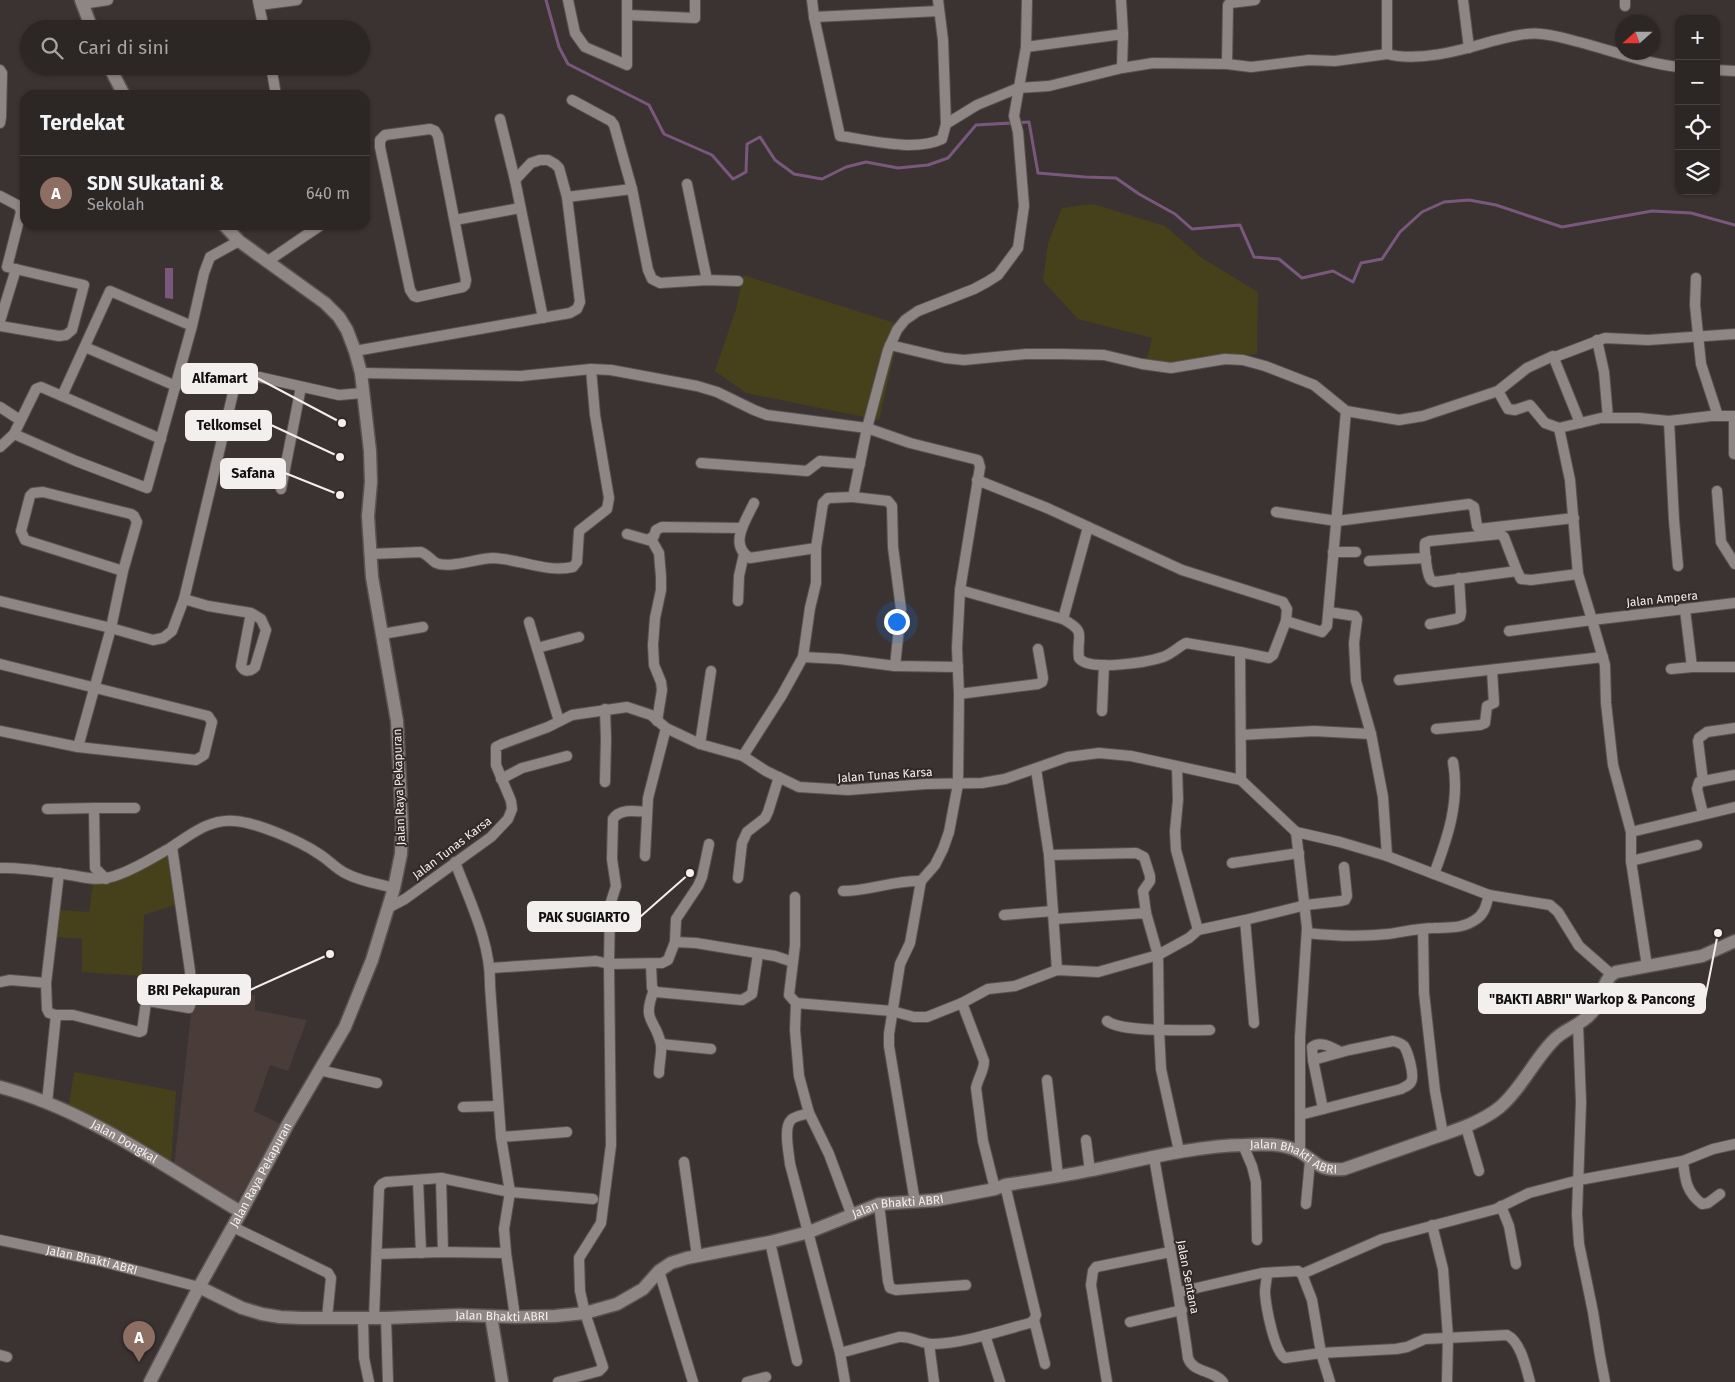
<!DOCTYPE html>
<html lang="id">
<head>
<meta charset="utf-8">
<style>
	body { margin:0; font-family:"Fira Sans",sans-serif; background:#342e2d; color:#f1f3f6 }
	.controls { position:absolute; right:15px; top:15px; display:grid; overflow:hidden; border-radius:10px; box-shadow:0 1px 4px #0004 }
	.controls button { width:45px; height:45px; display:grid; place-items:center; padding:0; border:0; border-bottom:1px solid #484342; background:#2c2625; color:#f1f3f6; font:25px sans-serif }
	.compass { position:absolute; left:1615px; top:15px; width:45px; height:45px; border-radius:50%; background:#2c2625; box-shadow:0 1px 4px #0004; rotate:249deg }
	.you { position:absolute; left:896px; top:621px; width:18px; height:18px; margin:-12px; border:4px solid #fff; border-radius:50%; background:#1a73e8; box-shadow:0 0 0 8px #1a73e833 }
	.badge { display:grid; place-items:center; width:32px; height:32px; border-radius:50%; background:#8bbbb9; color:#fff; font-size:16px; font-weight:700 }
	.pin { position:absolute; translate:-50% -41px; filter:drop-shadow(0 1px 2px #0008) }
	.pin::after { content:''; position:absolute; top:26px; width:18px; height:15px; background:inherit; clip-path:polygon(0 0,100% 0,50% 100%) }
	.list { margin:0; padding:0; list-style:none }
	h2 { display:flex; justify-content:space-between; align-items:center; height:65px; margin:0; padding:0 20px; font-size:21px }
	h2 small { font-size:16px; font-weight:400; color:#a6a5a7 }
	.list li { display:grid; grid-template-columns:32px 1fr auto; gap:15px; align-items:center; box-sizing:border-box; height:75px; padding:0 20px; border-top:1px solid #484342 }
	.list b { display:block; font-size:19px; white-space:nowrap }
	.list p { margin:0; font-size:16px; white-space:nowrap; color:#a6a5a7 }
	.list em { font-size:16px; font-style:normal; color:#a6a5a7 }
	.icon { flex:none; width:28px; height:28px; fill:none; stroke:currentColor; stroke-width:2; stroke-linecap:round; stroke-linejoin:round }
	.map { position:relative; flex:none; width:1735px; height:1382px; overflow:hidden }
	.search { position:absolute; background:#2c2625; box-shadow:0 1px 4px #0004; left:20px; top:20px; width:350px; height:55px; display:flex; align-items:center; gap:12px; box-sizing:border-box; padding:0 18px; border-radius:28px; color:#a6a5a7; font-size:19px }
	.panel { position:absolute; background:#2c2625; box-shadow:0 1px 4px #0004; left:20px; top:90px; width:350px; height:140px; border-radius:15px }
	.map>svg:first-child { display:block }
</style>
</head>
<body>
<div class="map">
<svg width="1735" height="1382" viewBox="0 0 1735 1382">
	<rect width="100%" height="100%" fill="#3a3331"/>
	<polygon fill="#493c39" points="194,987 255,995 255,1010 307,1020 288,1071 270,1065 254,1111 281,1124 235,1205 174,1167"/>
	<g fill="#46401b">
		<polygon points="1093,204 1165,226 1202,258 1258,292 1257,354 1208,359 1183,365 1146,363 1152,338 1078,319 1043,281 1048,243 1062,208"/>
		<polygon points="743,275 901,325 879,420 746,393 715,371 737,306"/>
		<polygon points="168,856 175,905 144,915 142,976 82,972 82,939 57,937 59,910 89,912 93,883 138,871"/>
		<polygon points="74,1072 176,1091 171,1163 109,1129 69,1104"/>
	</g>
	<polygon fill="#7a587d" points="165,268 173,268 173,299 165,298"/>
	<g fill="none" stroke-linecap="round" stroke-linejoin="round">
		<polyline stroke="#7a587d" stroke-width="3" points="546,0 559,47 568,64 649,105 664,134 712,155 733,179 746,172 747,144 760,137 775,160 794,174 822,179 846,167 866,162 898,168 928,165 948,158 976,125 1029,122 1038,173 1085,177 1116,178 1139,194 1175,214 1192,229 1240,225 1254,257 1279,259 1302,278 1333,271 1353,282 1361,263 1382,259 1400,232 1422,212 1444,202 1469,200 1496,205 1562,227 1652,211 1691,213 1735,225"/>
		<defs>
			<g id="street">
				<polyline points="568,0 575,33 585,47 627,65 627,0"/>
				<path d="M 812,0 L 814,17 L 840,136 C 869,140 916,152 942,139 L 946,124 L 977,105 L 1018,88 L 1049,86 L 1122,68 L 1153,63 L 1227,64 L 1251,67 L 1309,60 L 1335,61 L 1387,54 L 1387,0"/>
				<polyline points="938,0 943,40 946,124"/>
				<polyline points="1121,0 1123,34 1122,68"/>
				<polyline points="1463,0 1469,48"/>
				<polyline points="258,1 264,29"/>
				<polyline points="82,4 108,0"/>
				<polyline points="259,5 297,0"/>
				<polyline points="1625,6 1625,0"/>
				<polyline points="627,15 695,18 695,0"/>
				<polyline points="814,17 939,11"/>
				<polyline points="1026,47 1123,34"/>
				<path d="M 1387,54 C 1418,62 1459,51 1489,42 C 1506,38 1524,32 1542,34 C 1554,35 1567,39 1579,42 C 1613,51 1644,63 1679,67"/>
				<polyline points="1227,64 1228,5 1230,3 1255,0"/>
				<polyline points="271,66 276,95"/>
				<polyline points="0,70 2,73 1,117 0,123"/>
				<polyline points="1716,70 1735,71"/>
				<polyline points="572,100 611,121 614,125 632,189 648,270 652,279 660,283 707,280 738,281"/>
				<polyline points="500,119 515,180 543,318"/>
				<polygon points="430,129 435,131 438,136 466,280 465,285 463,287 417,297 414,296 410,290 380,147 380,140 385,135"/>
				<polyline points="687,184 707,280"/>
				<polyline points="0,196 19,206 21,212 7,267 84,285 72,330 66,335 59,336 0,326"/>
				<polyline points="567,197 632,189"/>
				<polyline points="455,220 520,208"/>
				<polyline points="268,261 321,225"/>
				<polyline points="1696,278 1695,305 1701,364 1718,416"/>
				<polyline points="0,321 16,269"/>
				<polyline points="192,326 110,291 62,396 41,387 36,389 14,434 76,461 147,488 192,326 204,273 210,257 239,241"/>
				<polyline points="1597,340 1604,372 1608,418"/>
				<polyline points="890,345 945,358 964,360 1026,354 1061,354 1104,355 1142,364 1171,368 1225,359 1243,360 1265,366 1314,385 1346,411 1399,420 1423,416 1498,391 1527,368 1553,356 1580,423"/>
				<polyline points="85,347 176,386"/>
				<polyline points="355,351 570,313 577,309 580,302 567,197 559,168 555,164 548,160 540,160 531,163 515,180"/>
				<polyline points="1555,357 1605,338 1648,340 1735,334"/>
				<polyline points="361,373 521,376 591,369 611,370 697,386 717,392 754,410 767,415 867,428 910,443 978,460 980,467 960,590 957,648 959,694 958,784 949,832 943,849 935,865 921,881 910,943 900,964 889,1034 889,1046 915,1202"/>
				<polyline points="1498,391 1508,409 1515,410 1530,405 1545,423 1559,428"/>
				<polyline points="62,396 161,439"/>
				<polyline points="0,407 20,420"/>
				<polyline points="1669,421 1674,520 1678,566"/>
				<polyline points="0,447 14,434"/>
				<polyline points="1734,454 1734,416"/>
				<polyline points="701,463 807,471 820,461 860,464"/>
				<polyline points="977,480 1047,508 1182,570 1283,602 1287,609 1286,621"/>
				<polyline points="281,489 301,387"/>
				<polyline points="1717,491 1721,542 1735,564"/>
				<polyline points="853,497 888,501 892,506 893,547 901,609 895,666"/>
				<path d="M 754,503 C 746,520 728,545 750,558 L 816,548"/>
				<polyline points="1276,512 1337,521 1469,504 1474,507 1477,526 1479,529 1574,518"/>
				<polyline points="627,534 648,540 654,536 656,530 662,527 742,528"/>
				<polyline points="651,539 659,553 661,577 661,590 655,618 653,645 654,665 661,682 662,690 657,721"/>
				<polyline points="1333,552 1356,552"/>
				<path d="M 370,554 L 421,552 C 428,555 431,560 436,563 C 450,569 478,558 493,558 C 520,559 546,573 573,567 L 577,562 L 579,531 L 607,509 L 609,498 L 595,415 L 591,369"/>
				<polyline points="1369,561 1426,558"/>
				<path d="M 1517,571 L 1435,582 C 1433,581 1432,581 1431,580 C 1427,577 1424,549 1425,543 L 1430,541 L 1500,534 L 1504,537 L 1517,571 L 1521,579 L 1531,580 L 1578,574"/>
				<path d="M 960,590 L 1063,619 C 1088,633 1076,634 1079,658 C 1089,672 1148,662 1163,657 C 1172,654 1178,647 1186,643 L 1240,652"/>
				<path d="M 184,599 L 208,606 L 251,613 L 261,619 L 266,630 L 255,667 C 251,671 245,673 241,666 L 251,613"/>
				<path d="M 0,601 L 111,628 L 153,640 L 163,638 L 172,631 L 184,599 L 234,389 C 241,379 248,377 259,377 L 339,395 L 363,393"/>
				<polyline points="738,601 739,576 744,554"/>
				<polyline points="1685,610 1692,667"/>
				<polyline points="1329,612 1355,616 1357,619 1354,643 1356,681 1371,734 1383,797 1387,856"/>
				<polyline points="1063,619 1088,527"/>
				<polyline points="529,622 559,721"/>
				<polyline points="1430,624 1456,619 1460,617 1461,612 1459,578"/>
				<polyline points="1509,631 1592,620 1578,574 1570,480 1559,428 1601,418 1639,418 1669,421 1711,416 1735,416"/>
				<polyline points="382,634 423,627"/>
				<polyline points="537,648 579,637"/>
				<polyline points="803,657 840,659 895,666 958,667"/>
				<polyline points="0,664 208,716 212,722 204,755 196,760 78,747 0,731"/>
				<polyline points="1671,669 1692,667 1735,667"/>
				<polyline points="1399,680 1603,657"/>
				<polyline points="959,694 1038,684 1042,682 1043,678 1038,649"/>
				<polyline points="605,709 606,739 605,782"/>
				<polyline points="1102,711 1104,665"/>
				<polyline points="1436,729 1480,725 1485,723 1487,706 1494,703 1492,670"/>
				<polyline points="1241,735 1314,731 1371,734"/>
				<polyline points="700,744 711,671"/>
				<polyline points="78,747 111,628 123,571 137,522 134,516 131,514 43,492 33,493 30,496 21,531 25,540 123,571"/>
				<polyline points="743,756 782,695 803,657 810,608 816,583 816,548 823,503 828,498 853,497 867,428 888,350 897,330 905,320 918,311 974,289 987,282 998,275 1018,248 1024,206 1018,132 1014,116 1026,47 1027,0"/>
				<polyline points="1177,767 1178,800 1175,831 1176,850 1198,930"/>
				<polyline points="1036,769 1049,855 1057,970"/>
				<polyline points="501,779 522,768 567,756"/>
				<polyline points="1241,780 1240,652 1269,658 1273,655 1286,621 1322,632 1327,626 1346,411"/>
				<polyline points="1703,781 1698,741 1699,738 1707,732 1735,728"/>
				<polyline points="47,809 94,808"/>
				<polyline points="1703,814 1697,789 1699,782 1735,775"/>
				<polyline points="1296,832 1340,842 1387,856 1489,895 1550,905 1558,912 1579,946 1611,974"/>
				<polyline points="1631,832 1735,807"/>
				<polyline points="1049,855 1136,853 1144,857 1150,876 1150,881 1143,891 1146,913"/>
				<polyline points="645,856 648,798 666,728"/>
				<polyline points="1631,861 1697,845"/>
				<path d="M 455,862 C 470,902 491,943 490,986 L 501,1137 L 510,1192 L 504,1229 L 506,1253 L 515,1317"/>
				<polyline points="1232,863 1299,853"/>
				<path d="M 0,868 C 21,867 43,871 64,874 C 86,877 98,883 120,874 C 137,868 154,857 170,848 C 190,835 210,818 235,821 C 258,823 300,841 319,854 C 329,860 336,869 347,874 C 360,881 379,884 394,888"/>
				<path d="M 1434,874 C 1448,837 1460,801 1453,762"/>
				<polyline points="738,878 742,843 747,832 765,818 768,812 779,777"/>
				<polyline points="106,879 95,868 94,808 135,808"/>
				<path d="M 843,891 C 869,891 894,880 921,881"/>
				<polyline points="388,908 405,899 491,837 508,819 512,809 511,801 496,765 496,747 502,744 548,727 572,715 627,707 651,715 666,728 700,744 743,756 766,771 799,787 848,790 926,784 982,783 1005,779 1068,757 1099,753 1131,756 1241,780 1296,832 1307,928 1300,1037 1300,1152"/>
				<polyline points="1004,915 1053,911"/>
				<polyline points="1054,919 1146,913 1158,955 1159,1030 1161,1069 1179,1151"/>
				<polyline points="1245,920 1254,1023"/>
				<polyline points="1423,929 1424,993 1435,1091 1443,1134"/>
				<path d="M 1307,933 C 1334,936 1361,937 1388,934 C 1403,932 1419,928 1434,928 C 1449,927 1462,929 1475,920 C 1485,914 1486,905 1489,895"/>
				<polyline points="675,942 676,919 698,886 702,877 709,844"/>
				<polyline points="793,962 795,945 795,897"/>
				<polyline points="651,964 652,988 656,992 742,1000 752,994 758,954"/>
				<polyline points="1647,966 1631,861 1631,832 1613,765 1606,703 1605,665 1592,620 1735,603"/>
				<path d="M 491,968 L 596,961 L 609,964 L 610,905 L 616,886 L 612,859 L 613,819 C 620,808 636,811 647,812"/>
				<polyline points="0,982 10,980 46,983 47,1009 49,1013 56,1015 73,1015 139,1032 142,1031 146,1002 148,1001 189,1008 192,1000 190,971 172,847"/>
				<polyline points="46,983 59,873"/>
				<path d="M 654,990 C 641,1023 656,1018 661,1045 C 662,1053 659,1064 659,1073"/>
				<polyline points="796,1003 892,1011 914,1017 927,1017 962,1003 988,989 1015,986 1057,970 1098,972 1158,955 1189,938 1198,930 1245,920 1306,905 1341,901 1345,900 1347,896 1344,867"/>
				<path d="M 962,1003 L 984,1061 C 984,1071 978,1078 976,1088 L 983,1141 L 995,1189"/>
				<path d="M 1107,1021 C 1122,1033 1189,1030 1210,1030"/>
				<polyline points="1578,1025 1581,1102 1577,1214 1579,1244 1593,1312 1600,1356 1605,1382"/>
				<polyline points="661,1044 711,1049"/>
				<polyline points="319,1070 377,1083"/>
				<polyline points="1047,1080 1058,1176"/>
				<polyline points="47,1103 56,1015"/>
				<polyline points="463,1107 498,1106"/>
				<path d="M 1323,1109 L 1313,1060 L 1312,1047 C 1321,1040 1332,1048 1341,1052"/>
				<path d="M 809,1113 C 804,1115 794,1116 791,1120 C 783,1128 789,1153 790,1164 L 840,1353 L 845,1382"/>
				<path d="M 1300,1115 L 1401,1089 C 1404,1087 1409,1086 1411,1082 C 1415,1076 1408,1052 1404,1046 C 1401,1043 1397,1042 1393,1041 L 1349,1050 L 1313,1060"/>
				<polyline points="1466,1127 1479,1171"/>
				<polyline points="501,1137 567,1132"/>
				<polyline points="1086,1140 1090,1171"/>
				<polyline points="1243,1145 1252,1166 1256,1182 1257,1240"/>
				<path d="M 1154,1157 C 1165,1224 1179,1290 1188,1358 C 1193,1373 1214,1370 1223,1382"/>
				<path d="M 1683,1161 C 1685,1179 1686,1192 1702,1204 L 1708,1203 L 1720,1194"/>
				<polyline points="684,1162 697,1256"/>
				<polyline points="441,1178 443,1252"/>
				<polyline points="418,1180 421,1253"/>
				<polyline points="879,1204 888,1281 890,1288 896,1290 966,1285"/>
				<polyline points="1306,1204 1310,1161"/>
				<polyline points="1501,1206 1509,1226 1516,1264"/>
				<polyline points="1432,1225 1443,1269 1448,1337 1447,1382"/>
				<polyline points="233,1227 328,1273 331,1278 327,1318"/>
				<path id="s1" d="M 0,1240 L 100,1261 L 199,1287"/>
				<polyline points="770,1242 797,1361"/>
				<polyline points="377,1254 443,1252 506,1253"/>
				<polyline points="659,1271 693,1382"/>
				<path d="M 1267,1273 C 1267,1279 1265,1286 1265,1293 C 1266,1307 1274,1351 1285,1358 L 1321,1353 L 1396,1349 L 1407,1347 L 1425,1339 L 1507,1335 C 1521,1342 1526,1368 1530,1382"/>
				<polyline points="1302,1274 1312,1300 1321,1353 1330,1382"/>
				<polyline points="1179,1292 1262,1273 1298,1271 1302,1274 1382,1239 1496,1209 1529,1193 1579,1180 1683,1161 1713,1149 1735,1144"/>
				<polyline points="363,1318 364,1358 369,1382"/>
				<polyline points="374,1318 379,1188 382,1184 386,1182 441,1178 510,1192 593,1199"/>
				<polyline points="386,1318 388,1382"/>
				<polyline points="1034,1320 1045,1364"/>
				<polyline points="1130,1322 1182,1310"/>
				<polyline points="985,1335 1000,1382"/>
				<polyline points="929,1344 934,1382"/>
				<path d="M 840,1353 L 899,1337 C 913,1336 921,1344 933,1344 C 966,1343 999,1331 1030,1323 L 1034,1320 L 1036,1315 L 1005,1185"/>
				<polyline points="0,1355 7,1357"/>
				<polyline points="558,1382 599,1371 603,1367 585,1313 580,1291 579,1258 601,1223 611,1145 609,964 662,963 668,960 675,942 696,943 775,956 793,962 789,995 796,1003 795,1030 799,1076 809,1113 829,1154 852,1216"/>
				<polyline points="747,1382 766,1377"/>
				<polyline points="1107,1382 1091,1285 1093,1271 1096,1267 1170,1252"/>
			</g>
			<g id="secondary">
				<polyline points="81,0 92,29"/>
				<polyline points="109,66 124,95"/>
				<path id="s2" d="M 0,1087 C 88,1110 164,1167 241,1212"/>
				<path id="s3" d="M 199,1287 L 242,1308 L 262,1314 L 280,1317 L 301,1318 L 386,1318 L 459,1315 L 515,1317 L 555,1316 L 585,1313 L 617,1304 L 643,1289 L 659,1271 L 671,1263 L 687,1258 L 770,1242 L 809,1232 L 879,1204 L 937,1200 L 995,1189 L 1005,1185 C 1037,1180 1070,1175 1102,1168 C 1149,1158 1196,1146 1244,1145 C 1262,1144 1284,1143 1300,1152 C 1319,1164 1319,1171 1344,1169 C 1372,1159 1399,1150 1427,1140 C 1452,1131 1479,1124 1500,1107 C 1521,1089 1533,1062 1552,1042 C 1565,1027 1581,1027 1594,1010 C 1603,998 1602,979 1616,972 L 1702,956 L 1735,941"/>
				<polyline points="491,1316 502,1382"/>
				<path id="s4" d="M 150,1382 L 199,1287 L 241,1212 L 288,1124 L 345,1027 L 372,960 L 394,888 L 401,854 L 402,826 L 397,721 L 372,577 L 368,516 L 371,482 L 370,451 L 361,373 L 355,351 L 347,330 L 339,317 L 325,303 L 239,241 L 224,225"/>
			</g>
		</defs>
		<use href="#street" stroke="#585250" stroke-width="12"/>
		<use href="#secondary" stroke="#585250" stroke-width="15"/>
		<use href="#street" stroke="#8e8684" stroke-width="10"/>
		<use href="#secondary" stroke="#8e8684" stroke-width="12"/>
	</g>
	<g text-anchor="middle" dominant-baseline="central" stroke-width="4" stroke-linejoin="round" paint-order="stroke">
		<g font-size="12" fill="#f3efee" stroke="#302927">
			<text transform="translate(1662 599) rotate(-6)">Jalan Ampera</text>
			<text transform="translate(885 775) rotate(-4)">Jalan Tunas Karsa</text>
			<text transform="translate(399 787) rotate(-92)">Jalan Raya Pekapuran</text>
			<text transform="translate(452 848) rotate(-37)">Jalan Tunas Karsa</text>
			<text stroke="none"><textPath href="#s2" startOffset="136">Jalan Dongkal</textPath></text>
			<text stroke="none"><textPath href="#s3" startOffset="1134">Jalan Bhakti ABRI</textPath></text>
			<text stroke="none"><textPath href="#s4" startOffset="235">Jalan Raya Pekapuran</textPath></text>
			<text stroke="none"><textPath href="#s3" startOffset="729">Jalan Bhakti ABRI</textPath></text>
			<text stroke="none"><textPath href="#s1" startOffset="94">Jalan Bhakti ABRI</textPath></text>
			<text transform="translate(1188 1277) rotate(79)">Jalan Sentana</text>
			<text stroke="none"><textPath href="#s3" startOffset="309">Jalan Bhakti ABRI</textPath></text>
		</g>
	</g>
	<path fill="none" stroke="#f3efee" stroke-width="2" d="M342 423L257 378M340 457L271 425M340 495L285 473M690 873L640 917M330 954L250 990M1718 933L1705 999"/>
	<g fill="#f3efee" stroke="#302927" stroke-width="2">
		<circle cx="342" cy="423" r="5"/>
		<circle cx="340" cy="457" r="5"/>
		<circle cx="340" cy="495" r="5"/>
		<circle cx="690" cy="873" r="5"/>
		<circle cx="330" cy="954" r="5"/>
		<circle cx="1718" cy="933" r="5"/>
	</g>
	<g fill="#f3efee" stroke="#f3efee" stroke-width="2">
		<rect x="182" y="364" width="75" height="29" rx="5"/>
		<rect x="186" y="411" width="85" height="29" rx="5"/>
		<rect x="221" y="459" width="64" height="29" rx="5"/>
		<rect x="528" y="902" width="112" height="29" rx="5"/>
		<rect x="138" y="975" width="112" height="29" rx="5"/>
		<rect x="1479" y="984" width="226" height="29" rx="5"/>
	</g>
	<g font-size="14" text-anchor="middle" font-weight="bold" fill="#111">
		<text x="220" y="383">Alfamart</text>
		<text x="229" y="430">Telkomsel</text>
		<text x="253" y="478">Safana</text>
		<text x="584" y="922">PAK SUGIARTO</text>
		<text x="194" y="995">BRI Pekapuran</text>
		<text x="1592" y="1004">"BAKTI ABRI" Warkop &amp; Pancong</text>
	</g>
</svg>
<div class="controls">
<button>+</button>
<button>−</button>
<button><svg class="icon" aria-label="locate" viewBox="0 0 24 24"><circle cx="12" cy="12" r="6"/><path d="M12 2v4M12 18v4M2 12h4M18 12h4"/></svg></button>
<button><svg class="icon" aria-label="layers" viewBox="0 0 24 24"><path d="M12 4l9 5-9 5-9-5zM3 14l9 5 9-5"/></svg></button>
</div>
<svg class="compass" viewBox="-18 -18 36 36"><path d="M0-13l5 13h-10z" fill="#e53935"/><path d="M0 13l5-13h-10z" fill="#a6a5a7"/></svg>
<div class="you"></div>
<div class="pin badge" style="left:139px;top:1362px;background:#8d6e63">A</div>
<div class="search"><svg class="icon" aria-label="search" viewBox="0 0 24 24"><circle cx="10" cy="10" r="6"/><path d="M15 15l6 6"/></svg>Cari di sini</div>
<section class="panel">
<h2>Terdekat<small></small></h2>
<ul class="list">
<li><span class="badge" style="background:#8d6e63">A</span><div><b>SDN SUkatani &amp;</b><p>Sekolah</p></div><em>640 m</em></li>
</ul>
</section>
</div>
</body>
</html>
